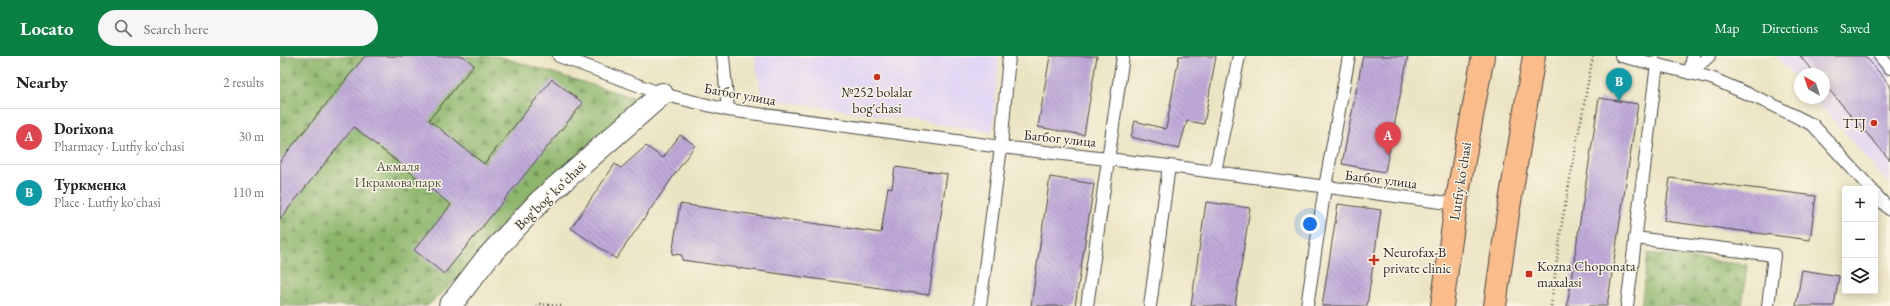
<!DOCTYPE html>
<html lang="en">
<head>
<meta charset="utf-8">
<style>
	body { margin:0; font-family:"EB Garamond",serif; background:#f6f6f6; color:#202124 }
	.controls { position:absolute; right:12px; bottom:12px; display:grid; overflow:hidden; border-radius:4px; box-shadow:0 2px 10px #0003 }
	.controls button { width:36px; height:36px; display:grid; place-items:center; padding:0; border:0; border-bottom:1px solid #e0e0e0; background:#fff; color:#202124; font:20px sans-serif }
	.compass { position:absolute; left:1514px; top:12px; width:36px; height:36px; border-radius:50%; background:#fff; box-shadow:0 2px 10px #0003; rotate:321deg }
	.you { position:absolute; left:1030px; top:168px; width:14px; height:14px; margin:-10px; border:3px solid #fff; border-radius:50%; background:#1a73e8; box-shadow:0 0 0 6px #1a73e833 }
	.badge { display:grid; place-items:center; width:26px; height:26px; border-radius:50%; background:#0b8043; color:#fff; font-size:13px; font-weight:700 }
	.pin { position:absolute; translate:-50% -33px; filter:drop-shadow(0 1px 2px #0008) }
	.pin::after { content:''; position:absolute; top:21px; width:14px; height:12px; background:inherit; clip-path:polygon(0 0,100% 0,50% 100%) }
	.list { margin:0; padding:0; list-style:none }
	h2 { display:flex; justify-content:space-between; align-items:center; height:52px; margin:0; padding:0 16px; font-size:17px }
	h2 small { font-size:13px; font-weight:400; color:#757577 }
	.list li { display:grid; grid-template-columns:26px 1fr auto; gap:12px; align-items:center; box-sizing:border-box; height:56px; padding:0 16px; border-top:1px solid #e0e0e0 }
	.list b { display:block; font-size:15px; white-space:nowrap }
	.list p { margin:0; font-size:13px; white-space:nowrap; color:#757577 }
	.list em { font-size:13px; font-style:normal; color:#757577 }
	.icon { flex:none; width:22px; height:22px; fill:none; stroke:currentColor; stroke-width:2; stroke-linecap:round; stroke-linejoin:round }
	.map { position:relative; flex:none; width:1610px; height:250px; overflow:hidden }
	header { display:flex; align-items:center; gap:24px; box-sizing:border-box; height:56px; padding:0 20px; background:#0b8043; color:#fff }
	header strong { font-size:19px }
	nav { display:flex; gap:22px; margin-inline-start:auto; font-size:14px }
	.search { width:280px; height:36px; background:#f6f6f6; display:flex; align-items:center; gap:10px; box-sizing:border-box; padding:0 14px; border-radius:22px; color:#757577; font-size:15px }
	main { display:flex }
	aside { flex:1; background:#fff }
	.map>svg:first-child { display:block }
</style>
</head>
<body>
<header>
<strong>Locato</strong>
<div class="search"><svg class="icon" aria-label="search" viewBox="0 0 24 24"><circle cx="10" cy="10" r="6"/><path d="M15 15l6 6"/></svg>Search here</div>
<nav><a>Map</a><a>Directions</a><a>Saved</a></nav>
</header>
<main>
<aside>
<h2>Nearby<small>2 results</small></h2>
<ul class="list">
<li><span class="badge" style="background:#e0444e">A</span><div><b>Dorixona</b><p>Pharmacy · Lutfiy ko'chasi</p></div><em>30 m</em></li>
<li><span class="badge" style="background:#0f9aa8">B</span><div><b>Туркменка</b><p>Place · Lutfiy ko'chasi</p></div><em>110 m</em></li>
</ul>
</aside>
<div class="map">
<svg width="1610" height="250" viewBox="0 0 1610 250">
	<defs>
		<pattern id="forest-firs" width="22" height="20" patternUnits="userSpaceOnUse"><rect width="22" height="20" fill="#8db66c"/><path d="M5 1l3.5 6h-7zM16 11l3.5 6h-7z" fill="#739459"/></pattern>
		<pattern id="building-back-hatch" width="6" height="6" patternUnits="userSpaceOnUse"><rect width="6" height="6" fill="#c0aada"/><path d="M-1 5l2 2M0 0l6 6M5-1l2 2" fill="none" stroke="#9c8bb1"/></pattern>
	</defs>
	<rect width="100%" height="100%" fill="#fcf5e5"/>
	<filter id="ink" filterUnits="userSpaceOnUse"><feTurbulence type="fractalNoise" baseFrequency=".025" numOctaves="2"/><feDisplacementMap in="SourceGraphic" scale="8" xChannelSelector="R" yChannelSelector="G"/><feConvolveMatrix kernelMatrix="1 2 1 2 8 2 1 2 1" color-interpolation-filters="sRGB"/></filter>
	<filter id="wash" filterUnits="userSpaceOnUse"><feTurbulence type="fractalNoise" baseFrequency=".012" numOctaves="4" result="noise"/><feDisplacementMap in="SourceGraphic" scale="16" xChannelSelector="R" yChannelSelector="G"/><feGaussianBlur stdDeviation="0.9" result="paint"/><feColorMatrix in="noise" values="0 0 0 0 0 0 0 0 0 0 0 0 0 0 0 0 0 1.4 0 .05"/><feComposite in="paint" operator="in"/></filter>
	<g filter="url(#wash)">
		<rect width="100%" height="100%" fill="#ebe4c3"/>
		<g fill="#e0d4f4">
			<polygon points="475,0 719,0 712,76 482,42"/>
			<polygon points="1496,0 1610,0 1610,128 1533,42 1544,42 1544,18 1520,18 1520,27"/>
		</g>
		<g fill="url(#forest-firs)" stroke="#5c704c">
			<polygon points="0,0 218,0 374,48 147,250 0,250"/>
			<polygon points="1368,197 1467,209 1462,250 1361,250"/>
		</g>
		<g id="blocks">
			<g fill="url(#building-back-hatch)">
				<polygon points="85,0 183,0 194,9 149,64 204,108 272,23 303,47 164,218 134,194 171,149 74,71 0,163 0,105"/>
				<polygon points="770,0 817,0 804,79 758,71"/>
				<polygon points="899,0 936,0 924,68 907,65 899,93 851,81 855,65 886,73"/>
				<polygon points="1083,0 1128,0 1105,116 1062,108"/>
				<polygon points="1520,0 1585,0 1610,29 1610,104 1544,28 1544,18 1535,18"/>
				<polygon points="1319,42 1358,48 1327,250 1287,250"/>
				<polygon points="400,79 415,89 336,203 291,172 335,108 341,112 366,90 383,102"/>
				<polygon points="615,111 667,118 649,239 402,204 402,199 392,198 400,148 601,177 608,131 612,132"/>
				<polygon points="770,121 814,128 795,250 751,250"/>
				<polygon points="1390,122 1536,140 1530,184 1384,165"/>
				<polygon points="926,146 970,152 955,250 911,250"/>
				<polygon points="1058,148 1101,154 1087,250 1042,250"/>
				<polygon points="1522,214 1559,220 1554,250 1516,250"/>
			</g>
		</g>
	</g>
	<g filter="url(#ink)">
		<use href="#blocks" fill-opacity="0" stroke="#484742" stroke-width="1"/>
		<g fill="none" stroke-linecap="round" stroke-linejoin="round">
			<defs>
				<g id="service">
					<polyline points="279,0 382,38 448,54 721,91 889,110 1176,148"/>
					<polyline points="443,0 448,54"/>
					<polyline points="1341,0 1431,22 1491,48 1533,69 1591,133"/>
					<polyline points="1600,0 1610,12"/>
					<polyline points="1410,17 1429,0"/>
					<polyline points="1410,17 1413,0"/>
					<polyline points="935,116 959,0"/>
					<polyline points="1595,138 1610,154"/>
					<polyline points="1355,182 1494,199 1488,250"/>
					<polyline points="700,250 721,91 729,0"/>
					<polyline points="807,250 843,0"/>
					<polyline points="870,250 889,110"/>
					<polyline points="1027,250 1045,131 1069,0"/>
					<polyline points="1347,250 1377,8"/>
				</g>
				<polyline id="minor" points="170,250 206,203 260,145 382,38"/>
				<g id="primary">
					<polyline points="1162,250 1176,148 1203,0"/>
					<polyline points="1215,250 1228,158 1254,0"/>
				</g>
			</defs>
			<use href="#service" stroke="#484742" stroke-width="14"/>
			<use href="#minor" stroke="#484742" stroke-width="24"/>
			<use href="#primary" stroke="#484742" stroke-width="24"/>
			<g stroke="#484742" stroke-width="2.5" stroke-dasharray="1 3" stroke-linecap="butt">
				<polyline points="257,250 259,248 282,250"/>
				<polyline points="1271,250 1282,166 1313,0"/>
			</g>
			<use href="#service" stroke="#fff" stroke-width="12"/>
			<use href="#minor" stroke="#fff" stroke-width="22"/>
			<use href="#primary" stroke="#fabc8b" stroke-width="22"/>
		</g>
	</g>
	<g fill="#c8321e" stroke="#fcf5e5" stroke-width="1.5">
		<circle cx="597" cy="21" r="4"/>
		<circle cx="1594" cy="67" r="4"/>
		<path d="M1092 198h4v4h4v4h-4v4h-4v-4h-4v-4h4z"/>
		<rect x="1245" y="214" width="8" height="8" rx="2"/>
	</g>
	<g text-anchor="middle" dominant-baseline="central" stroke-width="3" stroke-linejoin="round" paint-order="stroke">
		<g font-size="14" fill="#2b2b2b" stroke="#fcf5e5" text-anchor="start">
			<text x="597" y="36" text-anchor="middle">№252 bolalar<tspan x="597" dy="16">bog'chasi</tspan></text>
			<text x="1586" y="67" text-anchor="end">TTJ</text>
			<text x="1103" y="196">Neurofax-B<tspan x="1103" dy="16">private clinic</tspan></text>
			<text x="1257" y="210">Kozna Choponata<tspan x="1257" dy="16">maxalasi</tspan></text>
		</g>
		<g font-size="14" fill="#2b2b2b" stroke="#fcf5e5">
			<text transform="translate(460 38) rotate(10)">Багбог улица</text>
			<text transform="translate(780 82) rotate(6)">Багбог улица</text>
			<text transform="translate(1101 123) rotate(7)">Багбог улица</text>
			<text transform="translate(1180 125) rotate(-81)">Lutfiy ko'chasi</text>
			<text transform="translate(270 139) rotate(-44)">Bogʻbogʻ koʻchasi</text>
		</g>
		<g font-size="14" fill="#4d5640" stroke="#fcf5e5">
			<text x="118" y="110">Акмаля<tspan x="118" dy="16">Икрамова парк</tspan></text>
		</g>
	</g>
</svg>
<div class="controls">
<button>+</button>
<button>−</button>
<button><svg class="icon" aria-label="layers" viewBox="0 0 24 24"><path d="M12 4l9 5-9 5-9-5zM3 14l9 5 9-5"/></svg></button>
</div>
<svg class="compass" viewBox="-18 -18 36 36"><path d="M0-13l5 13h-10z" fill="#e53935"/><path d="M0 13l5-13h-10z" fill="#757577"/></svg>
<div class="you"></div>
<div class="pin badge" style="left:1108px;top:99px;background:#e0444e">A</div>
<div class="pin badge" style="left:1339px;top:45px;background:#0f9aa8">B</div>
</div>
</main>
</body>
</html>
